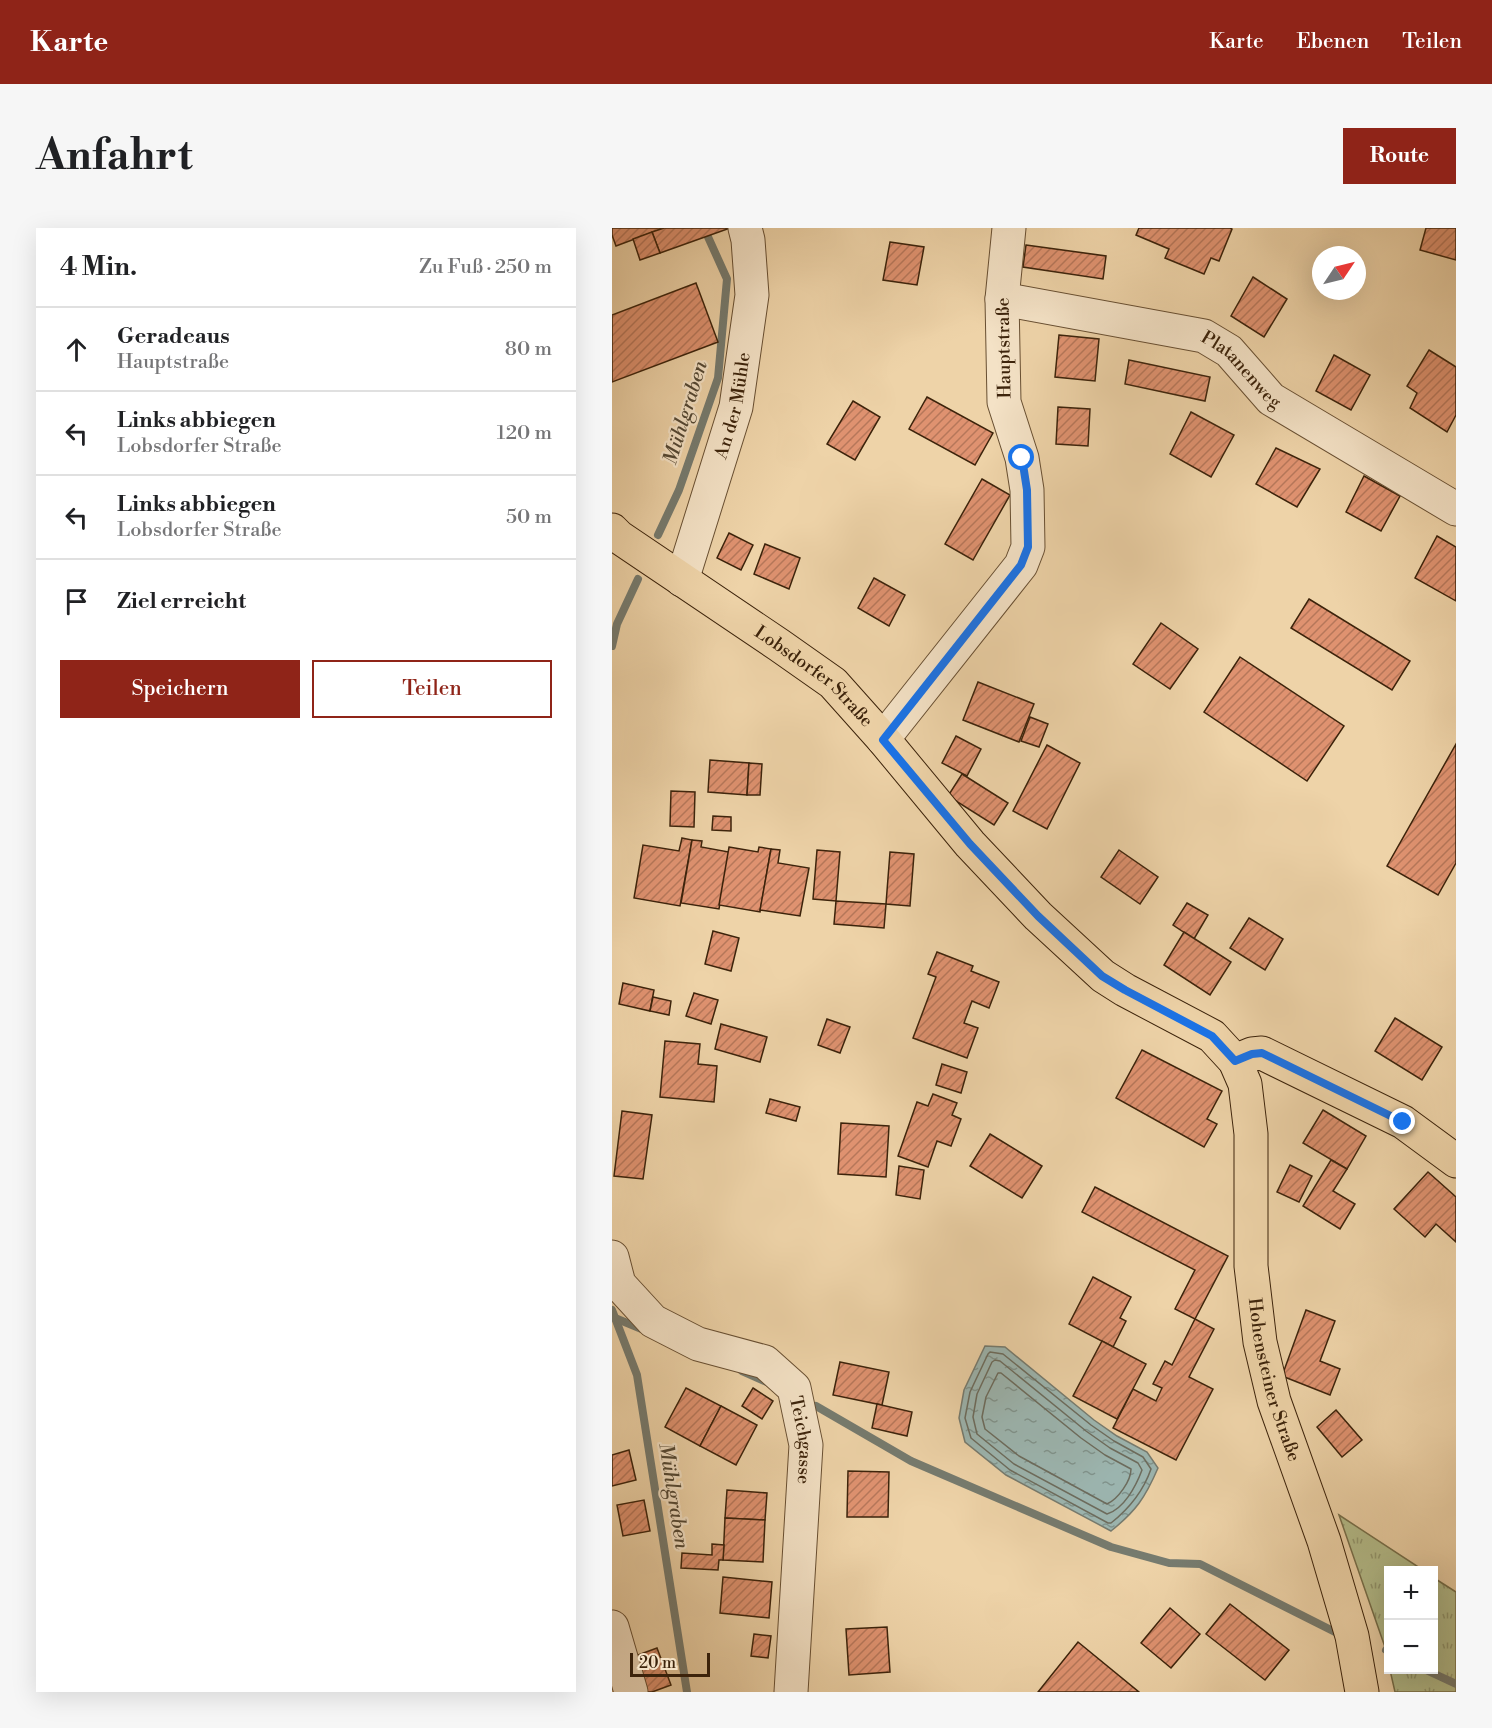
<!DOCTYPE html>
<html lang="de">
<head>
<meta charset="utf-8">
<style>
	body { margin:0; font-family:"Libre Bodoni",serif; background:#f6f6f6; color:#202124 }
	.controls { position:absolute; right:18px; bottom:18px; display:grid; overflow:hidden; border-radius:0px; box-shadow:0 6px 24px #0002 }
	.controls button { width:54px; height:54px; display:grid; place-items:center; padding:0; border:0; border-bottom:2px solid #e0e0e0; background:#fff; color:#202124; font:30px sans-serif }
	.compass { position:absolute; left:700px; top:18px; width:54px; height:54px; border-radius:50%; background:#fff; box-shadow:0 6px 24px #0002; rotate:55deg }
	.scale { position:absolute; left:18px; bottom:15px; width:80px; box-sizing:border-box; padding-left:6px; border:3px solid #3c230b; border-top:0; font-size:16px; line-height:21px; white-space:nowrap; color:#3c230b; -webkit-text-stroke:4px #f4e2c6; paint-order:stroke }
	.stop { position:absolute; width:18px; height:18px; margin:-14px; border:4px solid #1a73e8; border-radius:50%; background:#fff }
	.stop.end { background:#1a73e8; border-color:#fff; box-shadow:0 2px 6px #0008 }
	.list { margin:0; padding:0; list-style:none }
	h2 { display:flex; justify-content:space-between; align-items:center; height:78px; margin:0; padding:0 24px; font-size:26px }
	h2 small { font-size:20px; font-weight:400; color:#757577 }
	.list li { display:grid; grid-template-columns:39px 1fr auto; gap:18px; align-items:center; box-sizing:border-box; height:84px; padding:0 24px; border-top:2px solid #e0e0e0 }
	.list b { display:block; font-size:22px; white-space:nowrap }
	.list p { margin:0; font-size:20px; white-space:nowrap; color:#757577 }
	.list em { font-size:20px; font-style:normal; color:#757577 }
	.actions { display:flex; gap:12px; padding:18px 24px }
	.actions a { flex:1; padding:14px 0; border:2px solid #8f2418; border-radius:0px; text-align:center; font-size:21px; color:#8f2418 }
	.actions .main { background:#8f2418; color:#fff }
	.icon { flex:none; width:33px; height:33px; fill:none; stroke:currentColor; stroke-width:2; stroke-linecap:round; stroke-linejoin:round }
	.map { position:relative; flex:none; width:844px; height:1464px; overflow:hidden; border-radius:0px }
	header { display:flex; align-items:center; gap:36px; box-sizing:border-box; height:84px; padding:0 30px; background:#8f2418; color:#fff }
	header strong { font-size:28px }
	nav { display:flex; gap:33px; margin-inline-start:auto; font-size:21px }
	.intro { display:flex; align-items:center; justify-content:space-between; box-sizing:border-box; height:144px; padding:0 36px }
	h1 { margin:0; font-size:42px }
	.button { padding:15px 27px; border-radius:0px; background:#8f2418; color:#fff; font-size:21px; font-weight:700 }
	main { display:flex; gap:36px; padding:0 36px }
	aside { flex:1; background:#fff; border-radius:0px; box-shadow:0 6px 24px #0002 }
	.map>svg:first-child { display:block }
</style>
</head>
<body>
<header>
<strong>Karte</strong>
<nav><a>Karte</a><a>Ebenen</a><a>Teilen</a></nav>
</header>
<div class="intro"><h1>Anfahrt</h1><a class="button">Route</a></div>
<main>
<aside>
<h2>4 Min.<small>Zu Fuß · 250 m</small></h2>
<ul class="list">
<li><svg class="icon" aria-label="ahead" viewBox="0 0 24 24"><path d="M12 20V5M6 11l6-6 6 6"/></svg><div><b>Geradeaus</b><p>Hauptstraße</p></div><em>80 m</em></li>
<li><svg class="icon" aria-label="left" viewBox="0 0 24 24"><path d="M17 20v-9H6M10 6l-5 5 5 5"/></svg><div><b>Links abbiegen</b><p>Lobsdorfer Straße</p></div><em>120 m</em></li>
<li><svg class="icon" aria-label="left" viewBox="0 0 24 24"><path d="M17 20v-9H6M10 6l-5 5 5 5"/></svg><div><b>Links abbiegen</b><p>Lobsdorfer Straße</p></div><em>50 m</em></li>
<li><svg class="icon" aria-label="arrive" viewBox="0 0 24 24"><path d="M6 21V4h12l-3 4 3 4H6"/></svg><div><b>Ziel erreicht</b></div></li>
</ul>
<div class="actions"><a class="main">Speichern</a><a>Teilen</a></div>
</aside>
<div class="map">
<svg width="844" height="1464" viewBox="0 0 844 1464">
	<defs>
		<pattern id="grass-tufts" width="24" height="20" patternUnits="userSpaceOnUse" patternTransform="scale(1.5)"><rect width="24" height="20" fill="#b4bd8b"/><path d="M3 7l-1-3M5 7V3M7 7l1-3M15 17l-1-3M17 17v-4M19 17l1-3" fill="none" stroke="#949970"/></pattern>
		<pattern id="water-ripples" width="26" height="14" patternUnits="userSpaceOnUse" patternTransform="scale(1.5)"><rect width="26" height="14" fill="#9cb6b1"/><path d="M2 4q2-2 4 0t4 0M15 11q2-2 4 0t4 0" fill="none" stroke="#80948e"/></pattern>
		<pattern id="building-hatch" width="6" height="6" patternUnits="userSpaceOnUse" patternTransform="scale(1.5)"><rect width="6" height="6" fill="#df9270"/><path d="M-1 1l2-2M0 6l6-6M5 7l2-2" fill="none" stroke="#b6775a"/></pattern>
	</defs>
	<rect width="100%" height="100%" fill="#eed3a8"/>
	<filter id="stains"><feTurbulence type="fractalNoise" baseFrequency=".00333" numOctaves="4"/><feColorMatrix values="0 0 0 0 .2 0 0 0 0 .09 0 0 0 0 .02 0 0 0 .5 -.17"/></filter>
	<radialGradient id="worn" r=".72"><stop offset=".6" stop-color="#630" stop-opacity="0"/><stop offset="1" stop-color="#630" stop-opacity=".3"/></radialGradient>
	<g fill="url(#grass-tufts)" stroke="#78704b" stroke-width="1.5">
		<polygon points="727,1287 811,1342 776,1342 776,1435 774,1422"/>
		<polygon points="822,1350 844,1364 844,1464 783,1464 778,1442 822,1442"/>
	</g>
	<path fill="url(#water-ripples)" stroke="#767b6f" stroke-width="1.5" d="M 373,1118 L 393,1119 L 482,1192 L 505,1208 L 535,1224 L 546,1240 C 533,1270 524,1283 499,1303 L 394,1247 L 353,1214 L 347,1190 L 352,1162 Z"/>
	<g fill="none" stroke-linecap="round" stroke-linejoin="round">
		<g stroke="#6c6c5e" stroke-width="1.5">
			<path d="M 378,1124 L 391,1126 L 479,1197 L 502,1213 L 531,1229 L 539,1241 C 531,1264 518,1280 499,1295 L 496,1295 L 398,1242 L 359,1210 L 353,1190 L 358,1164 L 376,1126 Z"/>
			<path d="M 383,1132 L 388,1133 L 474,1203 L 498,1220 L 526,1235 L 530,1242 C 524,1258 512,1281 495,1286 L 402,1236 L 365,1206 L 361,1189 L 365,1166 L 380,1134 Z"/>
			<path d="M 386,1145 L 389,1145 L 469,1210 L 493,1227 L 519,1241 C 519,1253 506,1271 495,1276 L 407,1228 L 373,1201 L 370,1189 L 374,1169 Z"/>
		</g>
		<g stroke="#767b6f" stroke-width="8">
			<polyline points="46,307 67,262 106,150 115,51 92,0"/>
			<polyline points="0,418 5,396 26,351"/>
			<polyline points="0,1082 25,1147 75,1464"/>
			<polyline points="3,1090 32,1102"/>
			<polyline points="130,1143 157,1155"/>
			<polyline points="204,1178 299,1233 499,1319 557,1335 588,1336 725,1405"/>
			<polyline points="774,1422 776,1423"/>
			<polyline points="814,1442 844,1456"/>
		</g>
	</g>
	<g fill="url(#building-hatch)" stroke="#3c230b" stroke-width="1.5">
		<polygon points="0,0 52,0 4,18 0,7"/>
		<polygon points="52,0 118,0 48,25 40,4"/>
		<polygon points="527,0 618,0 620,1 607,33 599,30 592,46 553,30 557,21 524,7"/>
		<polygon points="814,0 844,0 844,32 808,22"/>
		<polygon points="40,4 48,25 28,32 21,11"/>
		<polygon points="278,14 312,19 305,57 271,52"/>
		<polygon points="414,17 494,28 491,51 411,39"/>
		<polygon points="641,49 675,71 652,109 619,88"/>
		<polygon points="84,55 106,114 0,154 0,87"/>
		<polygon points="447,107 487,111 483,153 443,149"/>
		<polygon points="817,122 844,139 844,187 835,204 798,180 805,165 795,158"/>
		<polygon points="722,127 758,147 739,182 704,163"/>
		<polygon points="517,132 598,149 593,173 513,156"/>
		<polygon points="315,169 381,205 363,237 297,201"/>
		<polygon points="241,173 268,189 243,232 215,216"/>
		<polygon points="446,179 478,181 476,218 444,216"/>
		<polygon points="579,184 622,207 599,249 558,226"/>
		<polygon points="664,220 708,241 685,279 644,256"/>
		<polygon points="752,248 788,268 769,303 734,284"/>
		<polygon points="370,251 398,267 361,332 333,316"/>
		<polygon points="117,305 141,317 129,342 105,330"/>
		<polygon points="825,308 844,319 844,373 803,350"/>
		<polygon points="153,316 188,330 177,361 142,346"/>
		<polygon points="262,350 293,367 277,398 246,380"/>
		<polygon points="697,371 798,433 780,462 679,400"/>
		<polygon points="549,395 586,421 558,461 521,436"/>
		<polygon points="628,429 732,498 695,553 592,484"/>
		<polygon points="366,454 422,476 407,514 351,492"/>
		<polygon points="418,489 436,496 427,519 409,513"/>
		<polygon points="344,508 369,521 355,548 330,535"/>
		<polygon points="844,516 844,635 826,667 775,638"/>
		<polygon points="435,517 468,535 435,601 401,583"/>
		<polygon points="98,532 137,535 135,567 96,564"/>
		<polygon points="137,535 150,536 148,567 135,567"/>
		<polygon points="350,546 396,575 382,597 336,568"/>
		<polygon points="59,563 83,564 82,599 58,598"/>
		<polygon points="101,588 119,589 119,603 100,602"/>
		<polygon points="70,610 80,612 68,678 22,670 31,617 67,623"/>
		<polygon points="80,612 90,613 89,619 117,624 107,681 69,675"/>
		<polygon points="117,619 146,624 147,619 159,621 148,684 107,677"/>
		<polygon points="159,621 168,622 166,635 197,640 188,688 148,682"/>
		<polygon points="205,622 228,624 224,673 201,671"/>
		<polygon points="507,622 546,649 528,676 489,649"/>
		<polygon points="278,624 302,626 298,678 274,676"/>
		<polygon points="224,673 274,676 272,700 222,696"/>
		<polygon points="575,675 596,687 582,711 561,697"/>
		<polygon points="637,690 671,711 653,742 618,720"/>
		<polygon points="101,703 127,710 119,743 93,736"/>
		<polygon points="572,704 619,734 598,767 552,737"/>
		<polygon points="325,724 361,738 359,743 387,754 377,780 360,773 352,795 366,800 355,830 301,810 324,749 316,746"/>
		<polygon points="11,755 42,762 38,783 7,776"/>
		<polygon points="82,765 106,772 99,796 74,788"/>
		<polygon points="41,769 59,773 57,787 38,783"/>
		<polygon points="783,790 830,819 810,852 763,823"/>
		<polygon points="215,791 238,799 228,825 206,817"/>
		<polygon points="109,796 155,809 148,834 103,821"/>
		<polygon points="53,813 88,816 86,836 105,838 102,874 48,869"/>
		<polygon points="530,822 610,863 595,891 605,896 592,919 504,870"/>
		<polygon points="330,836 355,844 349,865 324,857"/>
		<polygon points="321,866 345,875 340,887 349,891 339,918 325,913 316,939 286,928 305,874 316,878"/>
		<polygon points="158,871 188,879 184,893 154,885"/>
		<polygon points="711,882 754,908 735,941 691,915"/>
		<polygon points="10,883 40,887 31,951 2,948"/>
		<polygon points="229,895 277,898 274,949 226,946"/>
		<polygon points="378,906 430,938 410,970 358,938"/>
		<polygon points="719,932 735,941 721,963 743,976 728,1001 691,978"/>
		<polygon points="678,937 700,948 687,974 665,964"/>
		<polygon points="287,938 312,942 308,971 284,967"/>
		<polygon points="816,944 844,969 844,1014 824,996 813,1009 782,981"/>
		<polygon points="483,959 616,1028 583,1091 563,1081 583,1042 470,984"/>
		<polygon points="481,1049 519,1069 508,1090 514,1093 501,1119 457,1096"/>
		<polygon points="694,1082 723,1093 708,1133 728,1141 718,1167 670,1148"/>
		<polygon points="583,1091 602,1101 577,1149 601,1161 564,1232 501,1200 521,1161 544,1173 550,1160 541,1156 553,1133 560,1137"/>
		<polygon points="490,1113 534,1136 505,1191 461,1168"/>
		<polygon points="228,1134 277,1144 270,1177 221,1167"/>
		<polygon points="74,1160 109,1178 88,1218 53,1199"/>
		<polygon points="141,1160 161,1173 150,1191 130,1178"/>
		<polygon points="265,1176 300,1184 295,1208 260,1200"/>
		<polygon points="109,1178 145,1197 124,1237 88,1218"/>
		<polygon points="724,1182 750,1212 730,1229 705,1199"/>
		<polygon points="17,1222 24,1252 0,1258 0,1227"/>
		<polygon points="236,1243 277,1244 276,1289 235,1289"/>
		<polygon points="115,1262 155,1265 153,1292 113,1290"/>
		<polygon points="32,1272 38,1303 11,1308 5,1277"/>
		<polygon points="113,1290 153,1292 151,1334 111,1332"/>
		<polygon points="100,1316 112,1317 111,1332 107,1332 106,1342 69,1340 70,1325 100,1327"/>
		<polygon points="111,1349 160,1354 157,1390 108,1385"/>
		<polygon points="618,1376 677,1422 653,1452 594,1406"/>
		<polygon points="558,1380 588,1406 559,1440 529,1415"/>
		<polygon points="275,1399 278,1444 237,1447 234,1401"/>
		<polygon points="142,1406 159,1408 156,1430 139,1428"/>
		<polygon points="466,1414 527,1464 426,1464"/>
		<polygon points="45,1420 59,1457 40,1464 31,1464 18,1430"/>
	</g>
	<g fill="none" stroke-linecap="round" stroke-linejoin="round">
		<defs>
			<g id="minor">
				<path id="s1" d="M 390,71 L 592,108 L 617,123 L 659,171 L 844,281"/>
				<path id="s2" d="M 70,352 L 124,179 L 140,67 L 136,12 L 133,0"/>
				<polyline points="271,511 409,337 416,319 415,262 410,230 392,174 390,71 397,0"/>
				<path id="s3" d="M 0,1029 L 7,1056 L 41,1093 L 86,1116 L 153,1134 L 182,1160 L 194,1217 L 179,1464"/>
				<polyline points="0,1399 19,1464"/>
			</g>
			<g id="major">
				<path id="s4" d="M 0,302 L 7,309 L 167,417 L 221,455 L 271,511 L 358,616 L 426,688 L 491,748 L 513,762 L 600,808 L 623,833 L 633,856 L 639,906 L 639,1038 L 648,1114 L 662,1173 L 712,1313 L 740,1408 L 750,1464"/>
				<polyline points="623,833 640,826 650,825 791,894 844,933"/>
			</g>
		</defs>
		<use href="#minor" stroke="#684f32" stroke-width="35"/>
		<use href="#major" stroke="#3c230b" stroke-width="35"/>
		<use href="#minor" stroke="#f4e2c6" stroke-width="33"/>
		<use href="#major" stroke="#eed3a8" stroke-width="33"/>
	</g>
	<g fill="none" stroke-linecap="round" stroke-linejoin="round">
		<polyline stroke="#1a73e8" stroke-width="8" points="410,230 415,262 416,319 409,337 271,512 358,616 426,688 490,748 513,762 600,808 623,833 640,826 650,825 791,894"/>
	</g>
	<g text-anchor="middle" dominant-baseline="central" stroke-width="4.5" stroke-linejoin="round" paint-order="stroke">
		<g font-size="18" fill="#3c230b" stroke="#f4e2c6">
			<text transform="translate(392 120) rotate(-91)">Hauptstraße</text>
			<text stroke="none"><textPath href="#s1" startOffset="256">Platanenweg</textPath></text>
			<text stroke="none"><textPath href="#s2" startOffset="182">An der Mühle</textPath></text>
			<text stroke="none"><textPath href="#s4" startOffset="250">Lobsdorfer Straße</textPath></text>
			<text stroke="none"><textPath href="#s4" startOffset="1150">Hohensteiner Straße</textPath></text>
			<text stroke="none"><textPath href="#s3" startOffset="290">Teichgasse</textPath></text>
		</g>
		<g font-size="20" font-style="italic" fill="#544834" stroke="#f4e2c6">
			<text transform="translate(74 185) rotate(-73)">Mühlgraben</text>
			<text transform="translate(61 1268) rotate(81)">Mühlgraben</text>
		</g>
	</g>
	<rect width="100%" height="100%" filter="url(#stains)"/>
	<rect width="100%" height="100%" fill="url(#worn)"/>
</svg>
<div class="controls">
<button>+</button>
<button>−</button>
</div>
<svg class="compass" viewBox="-18 -18 36 36"><path d="M0-13l5 13h-10z" fill="#e53935"/><path d="M0 13l5-13h-10z" fill="#757577"/></svg>
<div class="scale">20 m</div>
<div class="stop" style="left:410px;top:230px"></div>
<div class="stop end" style="left:791px;top:894px"></div>
</div>
</main>
</body>
</html>
